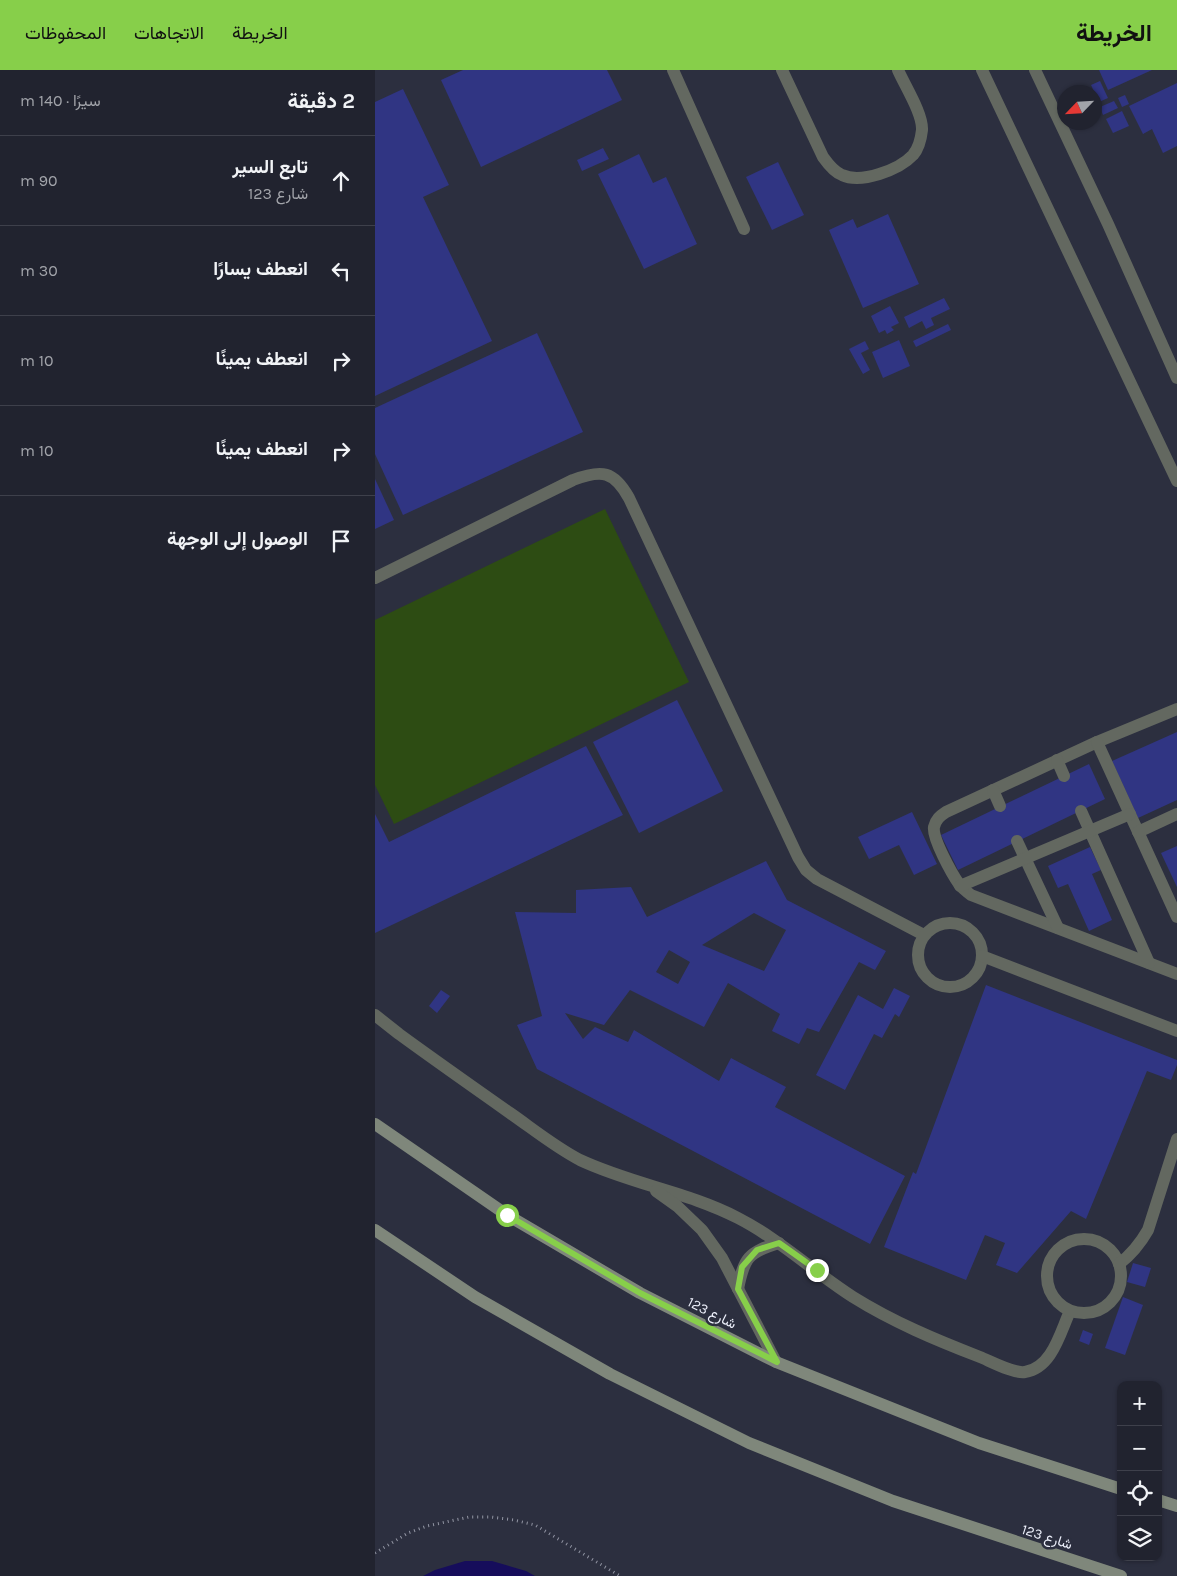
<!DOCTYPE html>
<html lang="ar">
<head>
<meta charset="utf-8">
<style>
	body { margin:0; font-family:Karla,Vazirmatn,sans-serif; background:#292b37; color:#f1f3f6; direction:rtl }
	.controls { position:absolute; right:15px; bottom:15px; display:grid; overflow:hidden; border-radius:10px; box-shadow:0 1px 4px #0004 }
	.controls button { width:45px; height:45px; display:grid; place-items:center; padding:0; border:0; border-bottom:1px solid #3e404b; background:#21232f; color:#f1f3f6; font:25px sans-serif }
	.compass { position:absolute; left:682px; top:15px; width:45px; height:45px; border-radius:50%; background:#21232f; box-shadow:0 1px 4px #0004; rotate:245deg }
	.stop { position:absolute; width:15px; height:15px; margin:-11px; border:4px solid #87cf4a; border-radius:50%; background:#fff }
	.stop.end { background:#87cf4a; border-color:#fff; box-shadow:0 1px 5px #0008 }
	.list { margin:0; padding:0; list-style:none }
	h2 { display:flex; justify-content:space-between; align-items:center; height:65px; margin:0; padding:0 20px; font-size:21px }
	h2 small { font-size:16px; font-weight:400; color:#a2a4aa }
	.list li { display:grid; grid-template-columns:32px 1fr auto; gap:15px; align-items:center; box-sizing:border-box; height:90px; padding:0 20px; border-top:1px solid #3e404b }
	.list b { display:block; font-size:19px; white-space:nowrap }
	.list p { margin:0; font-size:16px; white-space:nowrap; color:#a2a4aa }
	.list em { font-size:16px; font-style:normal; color:#a2a4aa }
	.icon { flex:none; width:28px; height:28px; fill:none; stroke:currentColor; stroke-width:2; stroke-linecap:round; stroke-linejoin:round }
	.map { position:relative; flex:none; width:802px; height:1506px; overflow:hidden; direction:ltr }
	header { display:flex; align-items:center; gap:30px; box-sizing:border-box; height:70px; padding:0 25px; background:#87cf4a; color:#111 }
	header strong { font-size:24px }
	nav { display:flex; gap:28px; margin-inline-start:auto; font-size:18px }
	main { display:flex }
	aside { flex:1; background:#21232f }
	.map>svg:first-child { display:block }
</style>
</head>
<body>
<header>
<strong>الخريطة</strong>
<nav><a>الخريطة</a><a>الاتجاهات</a><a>المحفوظات</a></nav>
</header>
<main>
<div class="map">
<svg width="802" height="1506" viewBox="0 0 802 1506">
	<rect width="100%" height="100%" fill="#2c2f3f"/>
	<polygon fill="#2d4c13" points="230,439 314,612 19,754 0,715 0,550"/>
	<polygon fill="#160d5b" points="90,1491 117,1491 151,1501 160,1506 48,1506 60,1500"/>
	<g fill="#303583" fill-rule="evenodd">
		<polygon points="88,0 232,0 247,30 106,97 66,10"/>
		<polygon points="724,0 777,0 733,20"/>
		<polygon points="725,11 733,28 724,32 716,15"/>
		<polygon points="802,13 802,76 788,83 777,59 768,64 754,36"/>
		<polygon points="28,19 74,115 48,127 117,271 0,326 0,32"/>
		<polygon points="750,25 754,34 747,37 743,28"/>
		<polygon points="739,31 743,38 728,45 725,37"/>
		<polygon points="747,41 754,56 738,63 731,49"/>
		<polygon points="228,78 234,89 207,101 202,90"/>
		<polygon points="264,84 278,113 291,107 322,174 269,199 223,104"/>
		<polygon points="403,92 429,145 397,160 371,107"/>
		<polygon points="513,144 544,214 488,238 454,160 478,149 482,158"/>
		<polygon points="569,228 575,239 556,248 559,255 551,259 547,251 534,258 529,247"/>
		<polygon points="515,236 524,253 516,257 519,260 512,264 510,260 504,263 496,246"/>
		<polygon points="573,254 576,260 541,277 538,271"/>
		<polygon points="162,263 208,362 28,445 0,384 0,338"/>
		<polygon points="524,270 535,296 508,308 497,282"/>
		<polygon points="490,271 494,279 486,283 495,300 488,304 474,279"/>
		<polygon points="0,409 19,450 0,459"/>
		<polygon points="302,630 348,721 264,763 218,672"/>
		<polygon points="802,662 802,730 763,748 737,691"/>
		<polygon points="211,676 248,745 0,863 0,744 14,772"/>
		<polygon points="714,694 730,729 583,800 566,765"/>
		<polygon points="537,742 562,794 539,805 524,775 494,789 483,767"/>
		<polygon points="802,776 802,817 786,783"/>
		<polygon points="715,777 726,800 717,804 737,850 714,861 693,814 683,818 673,796"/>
		<path d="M 391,791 L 412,830 L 511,881 L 500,900 L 484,892 L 444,962 L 432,958 L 424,974 L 397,961 L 405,944 L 353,913 L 329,957 L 255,920 L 229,955 L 190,943 L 208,969 L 220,957 L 253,972 L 259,960 L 344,1011 L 356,988 L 411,1017 L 400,1037 L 530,1106 L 495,1174 L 162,999 L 142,955 L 167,946 L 140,842 L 201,843 L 201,820 L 256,817 L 272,847 ZM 379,843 L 411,860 L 389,901 L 327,875 ZM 294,880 L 315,892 L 303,914 L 281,902 Z"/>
		<polygon points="611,915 802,990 802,995 796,1010 772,1001 711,1149 696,1141 642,1203 621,1195 630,1173 610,1165 591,1210 509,1177 538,1102 541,1104"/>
		<polygon points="519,918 535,926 524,947 520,944 507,968 499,964 470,1020 441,1005 483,925 508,939"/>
		<polygon points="66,920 75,926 62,943 54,936"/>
		<polygon points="758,1193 776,1198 770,1217 752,1212"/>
		<polygon points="748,1227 768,1235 750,1285 730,1278"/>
		<polygon points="708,1260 718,1264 714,1275 704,1271"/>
	</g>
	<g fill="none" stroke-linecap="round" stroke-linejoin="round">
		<polyline stroke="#9396a4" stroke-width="3" stroke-dasharray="1 4" stroke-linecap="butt" points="0,1483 33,1463 52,1456 94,1447 116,1447 139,1450 160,1455 245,1506"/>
		<g stroke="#636860" stroke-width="12">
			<polyline points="298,0 369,159"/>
			<path d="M 407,0 L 448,87 C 453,94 459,102 467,105 C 486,114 524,100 538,85 C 544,78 546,69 547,60 C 548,44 530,16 523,0"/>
			<path d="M 0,508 L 198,410 C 227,399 239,401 254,428 L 423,787 L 431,800 L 442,809 L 549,865"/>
			<path d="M 802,639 L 722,672 L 571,742 C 565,746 561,749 559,757 C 557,768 577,804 584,814 C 587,818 592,822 596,825 L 802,904"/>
			<polyline points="722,672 802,847"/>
			<polyline points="682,690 689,706"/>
			<polyline points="618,720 625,736"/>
			<polyline points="706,741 774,893"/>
			<polyline points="763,762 802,744"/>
			<polyline points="642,771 683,858"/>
			<polyline points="585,816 755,744"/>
			<circle cx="575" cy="885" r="32"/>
			<polyline points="607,886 802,961"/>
			<path d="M 0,945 L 24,964 C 61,991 98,1017 135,1043 C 158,1059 180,1077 205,1090 C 256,1114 313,1122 363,1148 C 404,1169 439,1202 478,1227 C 518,1252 561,1270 605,1287 C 615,1291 639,1304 650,1302 C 677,1298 685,1263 695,1241"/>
			<polyline points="281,1121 302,1136 327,1160 347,1188 401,1292"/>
			<circle cx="709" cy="1206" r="37"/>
			<path d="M 744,1194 C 757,1184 765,1174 773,1160 L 802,1069"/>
			<path d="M 363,1219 C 369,1188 373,1182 404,1173"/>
		</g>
		<g stroke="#636860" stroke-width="12">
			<polyline points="607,0 802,411"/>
			<polyline points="660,0 733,154 802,308"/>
		</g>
		<g stroke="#7f877b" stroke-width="12">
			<polyline points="0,1054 132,1145 265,1223 401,1292 604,1373 746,1419"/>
			<polyline points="0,1160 100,1227 235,1304 374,1373 518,1431 746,1506"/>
			<polyline points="783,1430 802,1436"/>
		</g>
	</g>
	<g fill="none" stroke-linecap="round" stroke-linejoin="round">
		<polyline stroke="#87cf4a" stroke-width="6" points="132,1145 265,1223 402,1292 363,1219 367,1197 382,1180 404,1173 442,1200"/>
	</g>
	<g text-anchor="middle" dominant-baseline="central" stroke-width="5" stroke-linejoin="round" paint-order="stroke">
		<g font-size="14" fill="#eef1fc" stroke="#2c2f3f">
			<text transform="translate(337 1243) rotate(27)">شارع 123</text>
			<text transform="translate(672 1467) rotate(18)">شارع 123</text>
		</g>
	</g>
</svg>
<div class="controls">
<button>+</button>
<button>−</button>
<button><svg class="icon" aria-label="locate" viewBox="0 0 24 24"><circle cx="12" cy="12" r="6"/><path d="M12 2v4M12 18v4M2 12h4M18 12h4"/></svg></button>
<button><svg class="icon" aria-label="layers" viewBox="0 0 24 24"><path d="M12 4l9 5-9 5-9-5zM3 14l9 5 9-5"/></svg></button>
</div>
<svg class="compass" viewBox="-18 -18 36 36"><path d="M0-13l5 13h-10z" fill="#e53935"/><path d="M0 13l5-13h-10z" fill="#a2a4aa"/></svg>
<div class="stop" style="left:132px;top:1145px"></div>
<div class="stop end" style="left:442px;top:1200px"></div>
</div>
<aside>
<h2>2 دقيقة<small>سيرًا · 140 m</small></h2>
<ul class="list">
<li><svg class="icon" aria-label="ahead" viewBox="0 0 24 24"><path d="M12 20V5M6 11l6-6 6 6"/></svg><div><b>تابع السير</b><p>شارع 123</p></div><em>90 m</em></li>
<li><svg class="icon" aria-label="left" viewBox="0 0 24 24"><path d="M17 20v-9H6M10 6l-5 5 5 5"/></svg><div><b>انعطف يسارًا</b></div><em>30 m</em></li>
<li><svg class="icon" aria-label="right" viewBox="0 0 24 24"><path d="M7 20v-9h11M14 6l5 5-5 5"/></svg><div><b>انعطف يمينًا</b></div><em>10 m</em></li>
<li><svg class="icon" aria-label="right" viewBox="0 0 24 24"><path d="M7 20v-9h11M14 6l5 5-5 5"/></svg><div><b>انعطف يمينًا</b></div><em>10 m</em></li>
<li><svg class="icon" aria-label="arrive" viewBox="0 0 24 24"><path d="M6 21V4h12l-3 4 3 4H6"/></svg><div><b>الوصول إلى الوجهة</b></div></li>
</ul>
</aside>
</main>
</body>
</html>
